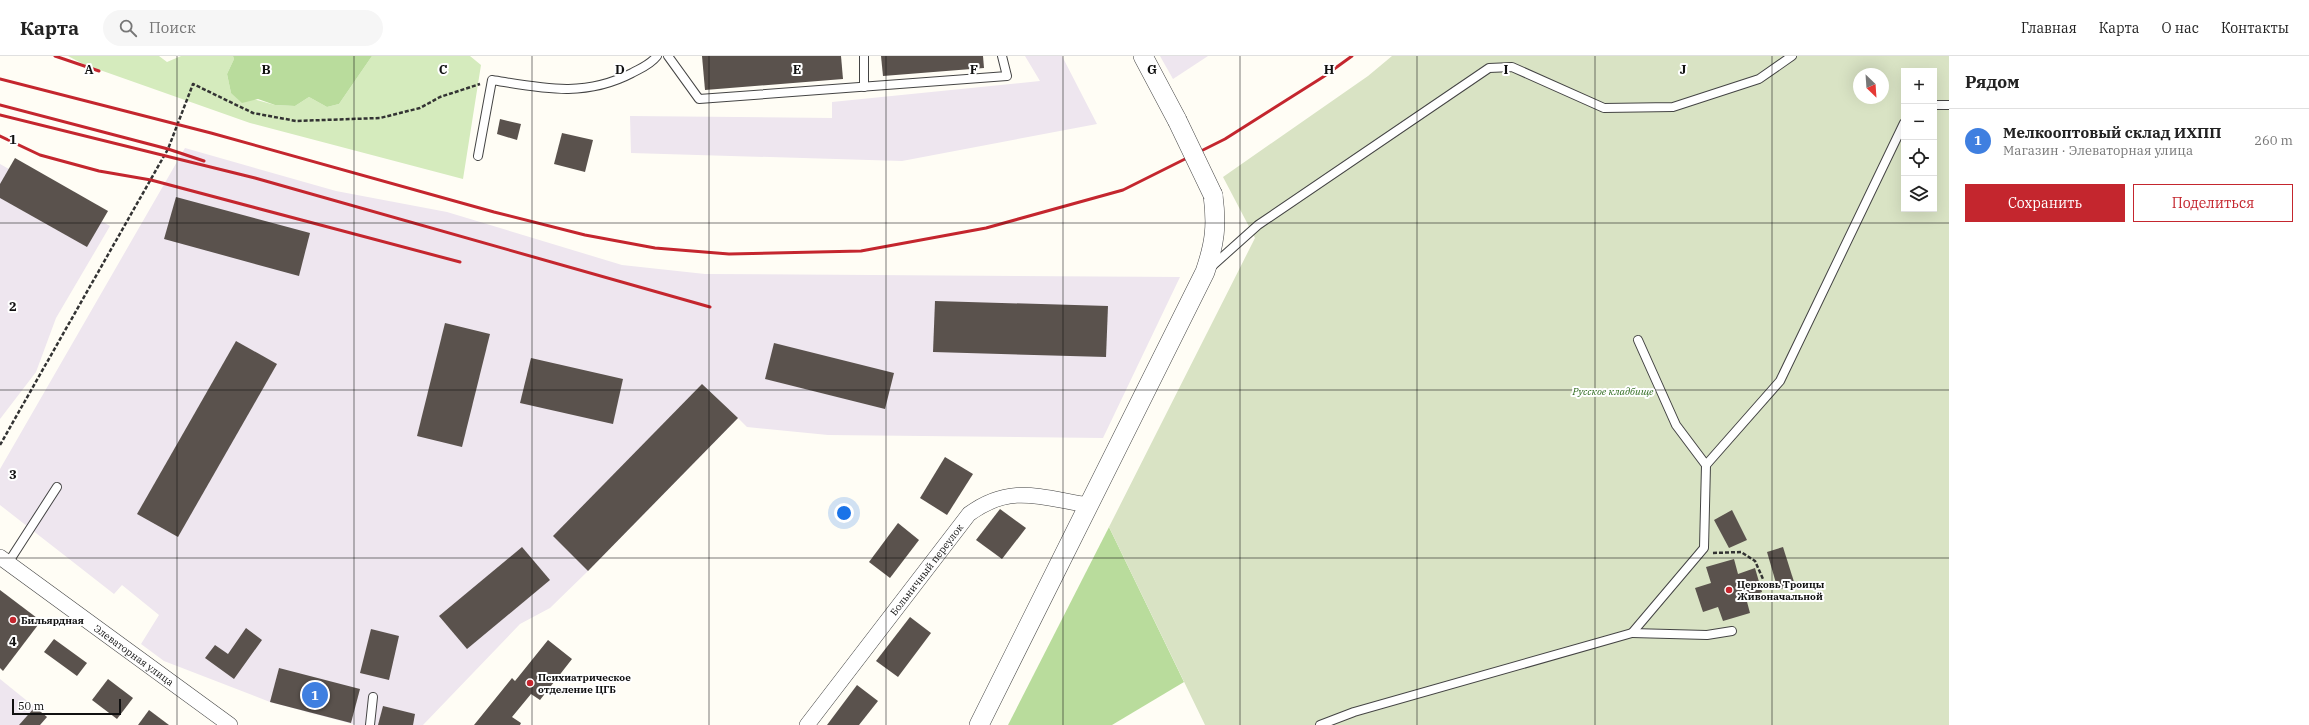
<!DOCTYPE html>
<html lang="ru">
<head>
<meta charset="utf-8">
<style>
	body { margin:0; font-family:"IBM Plex Serif",serif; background:#f6f6f6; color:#222 }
	.controls { position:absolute; right:12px; top:12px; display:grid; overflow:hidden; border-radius:0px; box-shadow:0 4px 16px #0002 }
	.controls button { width:36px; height:36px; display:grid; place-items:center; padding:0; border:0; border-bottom:1px solid #e0e0e0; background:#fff; color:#222; font:20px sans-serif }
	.compass { position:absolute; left:1853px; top:12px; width:36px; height:36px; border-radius:50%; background:#fff; box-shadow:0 4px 16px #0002; rotate:155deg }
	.scale { position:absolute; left:12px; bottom:10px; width:109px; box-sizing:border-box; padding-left:4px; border:2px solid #111; border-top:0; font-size:11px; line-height:14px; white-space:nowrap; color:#111; -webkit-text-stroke:3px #fff; paint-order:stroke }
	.you { position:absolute; left:844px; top:457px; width:14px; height:14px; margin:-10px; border:3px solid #fff; border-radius:50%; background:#1a73e8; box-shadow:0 0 0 6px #1a73e833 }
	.badge { display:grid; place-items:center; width:26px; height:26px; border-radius:50%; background:#c4262e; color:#fff; font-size:13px; font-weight:700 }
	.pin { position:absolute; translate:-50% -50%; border:2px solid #fff; box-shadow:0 1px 4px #0006 }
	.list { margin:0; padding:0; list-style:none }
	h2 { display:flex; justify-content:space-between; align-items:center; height:52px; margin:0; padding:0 16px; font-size:17px }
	h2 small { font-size:13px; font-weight:400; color:#767676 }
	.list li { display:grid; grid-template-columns:26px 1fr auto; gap:12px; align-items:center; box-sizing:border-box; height:64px; padding:0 16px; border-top:1px solid #e0e0e0 }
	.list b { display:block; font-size:15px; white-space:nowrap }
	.list p { margin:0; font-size:13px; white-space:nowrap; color:#767676 }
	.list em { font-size:13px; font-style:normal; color:#767676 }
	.actions { display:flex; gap:8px; padding:12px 16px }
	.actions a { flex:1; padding:9px 0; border:1px solid #c4262e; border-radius:0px; text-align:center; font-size:14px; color:#c4262e }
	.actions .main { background:#c4262e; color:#fff }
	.icon { flex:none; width:22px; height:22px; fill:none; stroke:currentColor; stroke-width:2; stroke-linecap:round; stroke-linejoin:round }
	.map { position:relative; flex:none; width:1949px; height:669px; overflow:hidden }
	header { display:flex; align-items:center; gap:24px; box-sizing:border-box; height:56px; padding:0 20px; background:#fff; border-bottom:1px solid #e0e0e0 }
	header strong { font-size:19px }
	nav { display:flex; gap:22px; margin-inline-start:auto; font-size:14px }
	.search { width:280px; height:36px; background:#f6f6f6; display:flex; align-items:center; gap:10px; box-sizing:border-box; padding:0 14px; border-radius:22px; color:#767676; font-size:15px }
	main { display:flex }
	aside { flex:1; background:#fff }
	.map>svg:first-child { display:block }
</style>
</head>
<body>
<header>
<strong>Карта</strong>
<div class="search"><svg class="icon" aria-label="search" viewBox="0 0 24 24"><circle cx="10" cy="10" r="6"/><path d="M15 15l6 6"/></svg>Поиск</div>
<nav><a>Главная</a><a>Карта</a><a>О нас</a><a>Контакты</a></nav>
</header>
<main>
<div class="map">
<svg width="1949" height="669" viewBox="0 0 1949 669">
	<rect width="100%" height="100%" fill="#fffdf5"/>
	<g fill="#eee6ef">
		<polygon points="1025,0 1062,0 1097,68 902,105 631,97 630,60 832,62 832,46 1040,25"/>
		<polygon points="1160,0 1208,0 1173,23"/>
		<polygon points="185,92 336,135 447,156 622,209 705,218 1180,221 1103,382 828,379 747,371 738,362 588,515 550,552 520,568 423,669 356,669 270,646 164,605 141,588 159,559 122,529 114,538 0,449 0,413"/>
		<polygon points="0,108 110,170 56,262 36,316 0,363"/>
		<polygon points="0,623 47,661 40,669 0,669"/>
	</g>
	<polygon fill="#d5ebbd" points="68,0 159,0 167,6 181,0 233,0 234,3 227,18 231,37 275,49 295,50 309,41 327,51 339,48 372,0 470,0 481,9 463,123 250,67 83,8"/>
	<g fill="#b9dc9c">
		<polygon points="233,0 372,0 339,48 327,51 309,41 295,50 275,49 258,43 242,47 231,37 227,18 234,3"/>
		<polygon points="1109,471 1184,626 1112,669 1008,669"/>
	</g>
	<path fill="#d9e3c4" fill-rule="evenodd" d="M 1392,0 L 1949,0 L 1949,669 L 1205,669 L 1109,471 L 1255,182 L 1223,121 L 1368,20 ZM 1904,15 L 1934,15 L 1934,153 L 1904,153 ZM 1859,18 L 1883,18 L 1883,42 L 1859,42 Z"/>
	<g fill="#5a524d">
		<polygon points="702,0 841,0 843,23 705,34"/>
		<polygon points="881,0 983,0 984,12 883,20"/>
		<polygon points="500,63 521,68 517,84 497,78"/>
		<polygon points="562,77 593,84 585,116 554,108"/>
		<polygon points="15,102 108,155 87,191 0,142 0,128"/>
		<polygon points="176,141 310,177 299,220 164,183"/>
		<polygon points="935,245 1108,250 1106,301 933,296"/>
		<polygon points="445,267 490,278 462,391 417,380"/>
		<polygon points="236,285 277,308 178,481 137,458"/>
		<polygon points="774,287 894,317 885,353 765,323"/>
		<polygon points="531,302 623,323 613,368 520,347"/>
		<polygon points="702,328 738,362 588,515 553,480"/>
		<polygon points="945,401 973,418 947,459 920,442"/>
		<polygon points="1000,453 1026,472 1002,503 976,484"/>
		<polygon points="1732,454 1747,484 1729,492 1714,464"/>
		<polygon points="898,467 919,484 890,522 869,506"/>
		<polygon points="522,491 550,524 467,593 439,560"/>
		<polygon points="1783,491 1795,529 1778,534 1767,496"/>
		<polygon points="1734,503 1738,518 1755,512 1762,536 1746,542 1750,557 1723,565 1718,551 1703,556 1695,532 1711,527 1706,511"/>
		<polygon points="0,534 41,565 3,615 0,612"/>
		<polygon points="910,561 931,577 898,621 876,605"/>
		<polygon points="246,572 262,584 234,623 205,602 215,589 228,598"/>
		<polygon points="371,573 399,580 389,624 360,617"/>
		<polygon points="54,583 87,607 77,620 44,596"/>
		<polygon points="548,584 572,603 540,644 531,638 512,661 521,667 520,669 474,669 512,622 515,625"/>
		<polygon points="279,612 360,633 351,667 270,646"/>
		<polygon points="108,623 133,642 117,663 92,644"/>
		<polygon points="857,629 878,645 859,669 827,669"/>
		<polygon points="383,650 415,658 413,669 378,669"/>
		<polygon points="35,651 47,661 40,669 19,669"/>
		<polygon points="149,654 169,669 138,669"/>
	</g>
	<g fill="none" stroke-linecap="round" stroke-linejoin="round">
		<defs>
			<g id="service">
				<polyline points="668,0 699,43 1007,20 1002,0"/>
				<polyline points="864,0 864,31"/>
				<polyline points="1934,49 1949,49"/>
				<path d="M 478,100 L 492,24 C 542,32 584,42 632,17 C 641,12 650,9 657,0"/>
				<polyline points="1210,212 1258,169 1489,12 1512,11 1604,52 1673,51 1759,23 1792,0"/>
				<polyline points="1638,284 1676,369 1706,409"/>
				<polyline points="8,507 57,431"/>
				<polyline points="1632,577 1707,579 1732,575"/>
				<polyline points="370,669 373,641"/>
				<polyline points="1320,669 1354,656 1632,577 1704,492 1706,409 1780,325 1904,67"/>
			</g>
			<g id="minor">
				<path id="s1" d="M 0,501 L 230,669"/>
				<path id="s2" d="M 807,669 L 969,458 C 1011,427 1042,442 1089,449"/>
			</g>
			<g id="tertiary">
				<polyline points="1143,0 1177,64"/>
				<path d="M 979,669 L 1205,216 C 1215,187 1217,169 1213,139"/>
			</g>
		</defs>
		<use href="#service" stroke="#444" stroke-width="10"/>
		<use href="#minor" stroke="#444" stroke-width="16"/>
		<use href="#tertiary" stroke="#444" stroke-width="20"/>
		<g stroke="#333" stroke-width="2.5" stroke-dasharray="4 2" stroke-linecap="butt">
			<polyline points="0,389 168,93 193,28 253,57 296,65 380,62 420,52 440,41 480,28"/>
			<polyline points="1713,497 1741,496 1755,505 1763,523"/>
		</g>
		<use href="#service" stroke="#fff" stroke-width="8"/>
		<use href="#minor" stroke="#fff" stroke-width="15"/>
		<use href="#tertiary" stroke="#fff" stroke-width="19"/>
		<g stroke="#c4262e" stroke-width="3">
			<polyline points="55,0 99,15"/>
			<polyline points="0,23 211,77 494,156 585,179 655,192 729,198 861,195 986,172 1123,134 1225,83 1323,21 1352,0"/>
			<polyline points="0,49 168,93 204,105"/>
			<polyline points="0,59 255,122 710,251"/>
			<polyline points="0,80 40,99 99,115 151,124 460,206"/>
		</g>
		<defs>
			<polyline id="tertiary-bridge" points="1177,64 1213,139"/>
		</defs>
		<use href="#tertiary-bridge" stroke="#444" stroke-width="20" stroke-linecap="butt"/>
		<use href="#tertiary-bridge" stroke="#fff" stroke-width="19"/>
	</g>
	<path fill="none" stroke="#111" stroke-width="1" stroke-opacity="0.55" d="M 177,0 L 177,669M 354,0 L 354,669M 532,0 L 532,669M 709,0 L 709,669M 886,0 L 886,669M 1063,0 L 1063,669M 1240,0 L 1240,669M 1417,0 L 1417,669M 1595,0 L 1595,669M 1772,0 L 1772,669M 0,167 L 1949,167M 0,334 L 1949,334M 0,502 L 1949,502"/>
	<g fill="#c4262e" stroke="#fff" stroke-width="1.5">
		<circle cx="1729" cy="534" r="4"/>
		<circle cx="13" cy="564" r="4"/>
		<circle cx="530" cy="627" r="4"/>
	</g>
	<g text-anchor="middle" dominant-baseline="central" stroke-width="4" stroke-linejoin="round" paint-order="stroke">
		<g font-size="10" font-style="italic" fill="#2f6b1f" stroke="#fff">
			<text x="1613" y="335">Русское кладбище</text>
		</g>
		<g font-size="10" fill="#111" stroke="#fff">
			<text stroke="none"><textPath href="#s2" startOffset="196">Больничный переулок</textPath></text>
			<text stroke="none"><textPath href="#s1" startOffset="166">Элеваторная улица</textPath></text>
		</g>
		<g font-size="10" font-weight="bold" fill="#111" stroke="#fff" text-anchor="start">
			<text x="1737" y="528">Церковь Троицы<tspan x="1737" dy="12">Живоначальной</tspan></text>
			<text x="21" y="564">Бильярдная</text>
			<text x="538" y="621">Психиатрическое<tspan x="538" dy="12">отделение ЦГБ</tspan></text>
		</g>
	</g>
	<g font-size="13" text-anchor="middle" font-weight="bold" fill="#111" stroke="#fff" stroke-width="4" stroke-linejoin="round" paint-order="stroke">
		<text x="89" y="18">A</text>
		<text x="266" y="18">B</text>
		<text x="443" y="18">C</text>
		<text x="620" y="18">D</text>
		<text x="797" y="18">E</text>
		<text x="974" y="18">F</text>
		<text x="1152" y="18">G</text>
		<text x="1329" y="18">H</text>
		<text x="1506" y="18">I</text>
		<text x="1683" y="18">J</text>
		<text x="13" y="88">1</text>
		<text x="13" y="255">2</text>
		<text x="13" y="423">3</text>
		<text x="13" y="590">4</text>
	</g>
</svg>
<div class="controls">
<button>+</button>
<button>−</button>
<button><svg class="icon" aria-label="locate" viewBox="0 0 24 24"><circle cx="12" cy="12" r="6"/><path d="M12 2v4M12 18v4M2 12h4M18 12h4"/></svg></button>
<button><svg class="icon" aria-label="layers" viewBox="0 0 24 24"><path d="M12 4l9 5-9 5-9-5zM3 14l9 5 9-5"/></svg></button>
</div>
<svg class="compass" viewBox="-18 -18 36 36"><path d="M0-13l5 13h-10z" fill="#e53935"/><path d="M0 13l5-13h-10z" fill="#767676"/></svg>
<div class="scale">50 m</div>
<div class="you"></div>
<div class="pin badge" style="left:315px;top:639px;background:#3f7fe0">1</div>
</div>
<aside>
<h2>Рядом<small></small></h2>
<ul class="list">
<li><span class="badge" style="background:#3f7fe0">1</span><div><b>Мелкооптовый склад ИХПП</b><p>Магазин · Элеваторная улица</p></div><em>260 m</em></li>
</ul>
<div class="actions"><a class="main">Сохранить</a><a>Поделиться</a></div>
</aside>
</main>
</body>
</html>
